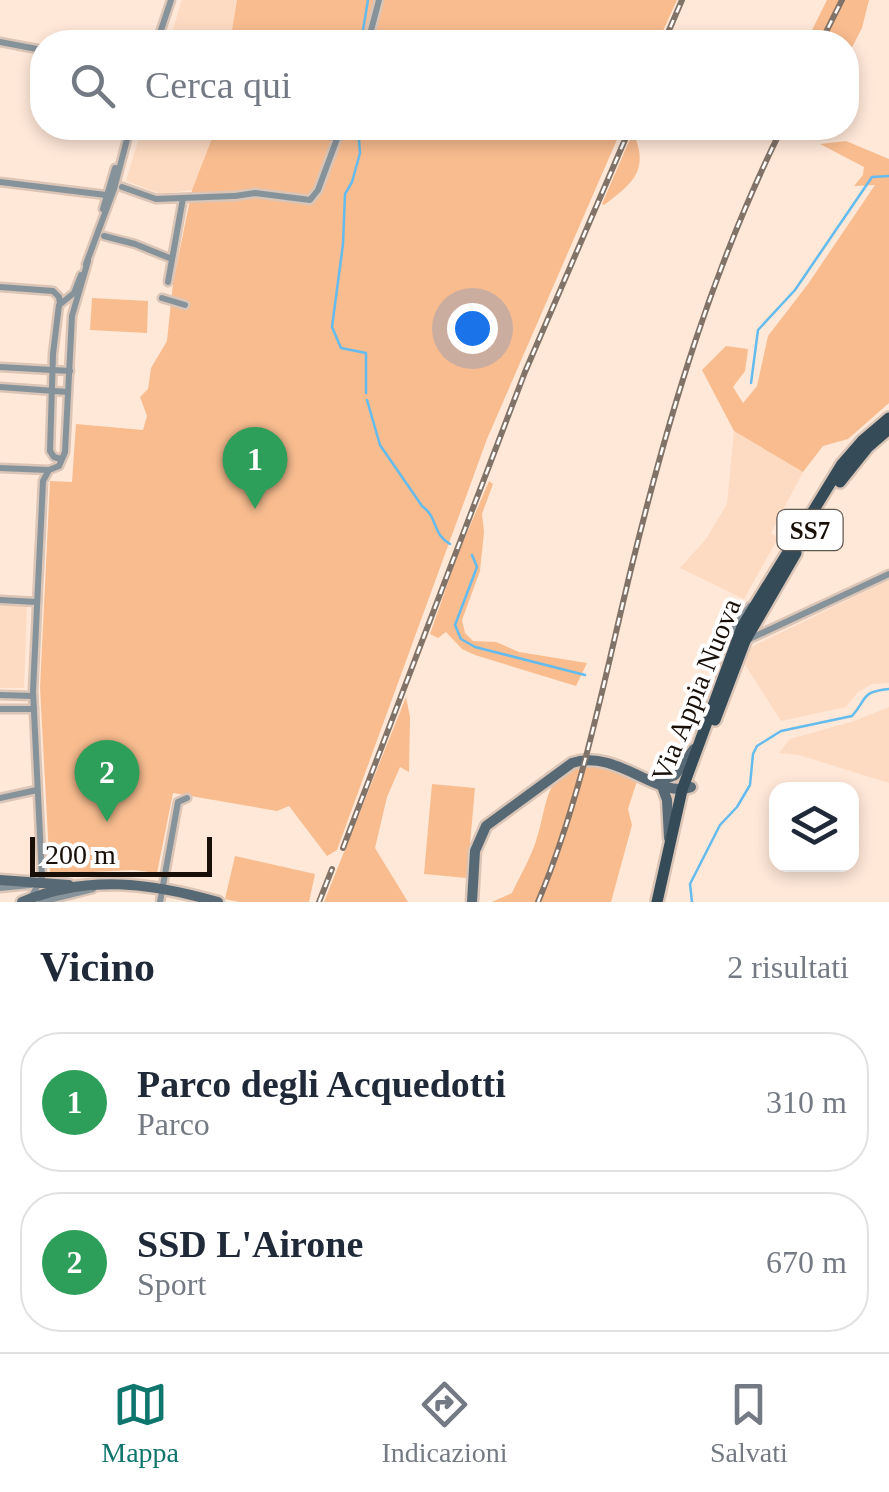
<!DOCTYPE html>
<html lang="it">
<head>
<meta charset="utf-8">
<style>
	body { margin:0; font-family:"Times New Roman",serif; background:#f6f6f7; color:#1f2937 }
	.controls { position:absolute; right:30px; bottom:30px; display:grid; overflow:hidden; border-radius:20px; box-shadow:0 5px 15px #0003 }
	.controls button { width:90px; height:90px; display:grid; place-items:center; padding:0; border:0; border-bottom:2px solid #e0e1e3; background:#fff; color:#1f2937; font:50px sans-serif }
	.scale { position:absolute; left:30px; bottom:25px; width:182px; box-sizing:border-box; padding-left:10px; border:5px solid #180f08; border-top:0; font-size:28px; line-height:35px; white-space:nowrap; color:#180f08; -webkit-text-stroke:8px #fff; paint-order:stroke }
	.you { position:absolute; left:472px; top:328px; width:35px; height:35px; margin:-25px; border:8px solid #fff; border-radius:50%; background:#1a73e8; box-shadow:0 0 0 15px #1a73e833 }
	.badge { display:grid; place-items:center; width:65px; height:65px; border-radius:50%; background:#0f766e; color:#fff; font-size:32px; font-weight:700 }
	.pin { position:absolute; translate:-50% -82px; filter:drop-shadow(0 2px 5px #0008) }
	.pin::after { content:''; position:absolute; top:52px; width:35px; height:30px; background:inherit; clip-path:polygon(0 0,100% 0,50% 100%) }
	.list { margin:0; padding:0; list-style:none }
	h2 { display:flex; justify-content:space-between; align-items:center; height:130px; margin:0; padding:0 40px; font-size:42px }
	h2 small { font-size:32px; font-weight:400; color:#747a83 }
	.list li { display:grid; grid-template-columns:65px 1fr auto; gap:30px; align-items:center; box-sizing:border-box; height:140px; margin:0 20px 20px; padding:0 20px; border:2px solid #e0e1e3; border-radius:40px }
	.list b { display:block; font-size:38px; white-space:nowrap }
	.list p { margin:0; font-size:32px; white-space:nowrap; color:#747a83 }
	.list em { font-size:32px; font-style:normal; color:#747a83 }
	.icon { flex:none; width:55px; height:55px; fill:none; stroke:currentColor; stroke-width:2; stroke-linecap:round; stroke-linejoin:round }
	.map { position:relative; flex:none; width:889px; height:902px; overflow:hidden }
	.search { position:absolute; background:#fff; box-shadow:0 5px 15px #0003; left:30px; right:30px; top:30px; height:110px; display:flex; align-items:center; gap:25px; box-sizing:border-box; padding:0 35px; border-radius:40px; color:#747a83; font-size:38px }
	.sheet { height:450px; background:#fff }
	nav { display:flex; justify-content:space-around; align-items:center; box-sizing:border-box; height:140px; border-top:2px solid #e0e1e3; background:#fff; font-size:28px; color:#747a83 }
	nav a { display:grid; justify-items:center; gap:5px }
	nav .on { color:#0f766e }
	.map>svg:first-child { display:block }
</style>
</head>
<body>
<div class="map">
<svg width="889" height="902" viewBox="0 0 889 902">
	<rect width="100%" height="100%" fill="#ffe8d8"/>
	<g fill="#fddbc2">
		<polygon points="182,0 237,0 230,42 169,42"/>
		<polygon points="142,128 216,128 192,190 161,194 126,181"/>
		<polygon points="734,431 803,472 771,533 778,538 744,599 680,568 706,539 727,504"/>
		<polygon points="889,580 889,683 872,684 858,692 846,707 781,721 744,663 749,648"/>
		<polygon points="0,605 27,605 24,688 0,688"/>
		<polygon points="889,707 889,783 799,755 779,753 790,739 854,721"/>
	</g>
	<g fill="#f8bc8f">
		<polygon points="237,0 677,0 658,42 230,42"/>
		<polygon points="827,0 869,0 862,28 847,57 846,42 806,42"/>
		<polygon points="216,128 622,128 487,439 337,850 327,856 289,806 277,811 173,793 157,873 133,870 50,874 40,688 50,481 72,482 76,424 143,430 147,416 140,397 148,389 151,368 167,341 173,283 192,190"/>
		<path d="M 633,132 C 650,170 633,183 604,205 L 602,204 Z"/>
		<polygon points="846,141 889,159 889,403 848,439 823,446 803,472 734,431 702,370 726,346 748,349 745,371 733,387 743,403 757,386 768,336 808,284 875,185 854,186 863,175 864,167 820,144"/>
		<polygon points="92,298 148,301 147,333 90,330"/>
		<polygon points="489,481 493,484 482,514 484,532 480,571 462,620 465,633 473,641 496,642 519,652 587,663 576,686 475,655 462,649 446,632 438,638 430,634 458,554"/>
		<polygon points="406,697 410,717 409,772 400,767 387,797 375,848 408,902 324,902"/>
		<path d="M 599,764 L 638,778 L 628,809 L 632,825 L 611,902 L 492,902 L 512,893 C 520,876 530,859 536,841 C 550,799 542,767 599,764 Z"/>
		<polygon points="432,784 475,788 467,878 424,874"/>
		<polygon points="235,856 315,874 309,902 239,902 225,899"/>
	</g>
	<g fill="none" stroke-linecap="round" stroke-linejoin="round">
		<g stroke="#64bbed" stroke-width="2.5">
			<polyline points="361,42 368,0"/>
			<polyline points="358,128 360,153 352,182 345,194 343,244 332,327 341,348 366,353 366,393"/>
			<polyline points="751,383 758,330 795,290 872,177 889,176"/>
			<path d="M 367,400 L 380,445 L 422,506 C 438,517 432,534 450,544"/>
			<polyline points="472,555 477,567 455,625 461,639 475,647 585,675"/>
			<path d="M 692,902 L 690,884 L 720,825 L 737,807 L 750,785 L 753,754 L 757,746 L 781,731 L 852,716 C 868,698 860,692 889,689"/>
		</g>
		<defs>
			<g id="street">
				<polyline points="0,42 42,50"/>
				<polyline points="157,42 171,0"/>
				<polyline points="368,42 379,0"/>
				<polyline points="0,182 106,195"/>
				<polyline points="122,187 156,199 233,196"/>
				<polyline points="235,196 255,193 310,200 318,190 341,128"/>
				<polyline points="103,209 115,168"/>
				<polyline points="104,236 135,244 172,259"/>
				<polyline points="86,264 114,189 130,128"/>
				<polyline points="168,282 183,198"/>
				<polyline points="0,287 53,291 59,297 60,304"/>
				<polyline points="162,298 185,305"/>
				<polyline points="0,367 70,371"/>
				<polyline points="0,387 68,392"/>
				<polyline points="61,459 54,457 50,451 53,354 59,305 74,293 81,275"/>
				<polyline points="0,468 48,470"/>
				<polyline points="0,600 37,602"/>
				<polyline points="750,606 734,627 738,637 745,641 889,574"/>
				<polyline points="0,695 33,696"/>
				<polyline points="0,709 34,709"/>
				<polyline points="0,798 37,790"/>
				<polyline points="0,888 30,885"/>
				<polyline points="31,898 42,877 33,691 43,481 49,470 59,466 65,452 72,316 88,261"/>
				<polyline points="41,902 93,889"/>
				<polyline points="160,902 178,802 187,798"/>
			</g>
			<g id="secondary">
				<polyline points="657,782 675,775 694,749"/>
				<polyline points="662,786 667,800 669,838"/>
				<polyline points="0,880 69,885"/>
				<path d="M 22,902 C 86,874 152,883 218,902"/>
				<path d="M 472,902 L 475,851 L 486,826 L 572,763 C 617,748 658,800 691,787"/>
			</g>
			<g id="primary">
				<polyline points="840,482 868,447 889,429"/>
				<polyline points="715,720 745,641 796,553"/>
				<polyline points="657,902 682,790 742,627 842,464 862,441 889,418"/>
			</g>
		</defs>
		<use href="#street" stroke="#dac5b7" stroke-width="11"/>
		<use href="#secondary" stroke="#dac5b7" stroke-width="15"/>
		<use href="#primary" stroke="#dac5b7" stroke-width="16"/>
		<use href="#street" stroke="#87939b" stroke-width="6"/>
		<use href="#secondary" stroke="#576974" stroke-width="10"/>
		<use href="#primary" stroke="#364b58" stroke-width="11"/>
		<defs>
			<g id="rail">
				<polyline points="664,42 682,0"/>
				<polyline points="821,42 842,0"/>
				<polyline points="343,848 525,372 630,128"/>
				<polyline points="319,902 332,869"/>
				<path d="M 538,902 C 583,794 604,679 632,565 C 669,414 713,267 782,128"/>
			</g>
		</defs>
		<use href="#rail" stroke="#827368" stroke-width="6"/>
		<use href="#rail" stroke="#fff" stroke-width="2.5" stroke-dasharray="8" stroke-linecap="butt"/>
	</g>
	<g text-anchor="middle" dominant-baseline="central" stroke-width="8" stroke-linejoin="round" paint-order="stroke">
		<rect fill="#fff" stroke="#5d5752" stroke-width="2.5" x="777.5" y="510" width="65" height="40" rx="8"/>
		<g font-size="25" font-weight="bold" fill="#180f08">
			<text x="810" y="530">SS7</text>
		</g>
		<g font-size="28" fill="#180f08" stroke="#fff">
			<text transform="translate(696 690) rotate(-68)">Via Appia Nuova</text>
		</g>
	</g>
</svg>
<div class="controls">
<button><svg class="icon" aria-label="layers" viewBox="0 0 24 24"><path d="M12 4l9 5-9 5-9-5zM3 14l9 5 9-5"/></svg></button>
</div>
<div class="scale">200 m</div>
<div class="you"></div>
<div class="pin badge" style="left:255px;top:509px;background:#2e9e5b">1</div>
<div class="pin badge" style="left:107px;top:822px;background:#2e9e5b">2</div>
<div class="search"><svg class="icon" aria-label="search" viewBox="0 0 24 24"><circle cx="10" cy="10" r="6"/><path d="M15 15l6 6"/></svg>Cerca qui</div>
</div>
<section class="sheet">
<h2>Vicino<small>2 risultati</small></h2>
<ul class="list">
<li><span class="badge" style="background:#2e9e5b">1</span><div><b>Parco degli Acquedotti</b><p>Parco</p></div><em>310 m</em></li>
<li><span class="badge" style="background:#2e9e5b">2</span><div><b>SSD L'Airone</b><p>Sport</p></div><em>670 m</em></li>
</ul>
</section>
<nav>
<a class="on"><svg class="icon" aria-label="map" viewBox="0 0 24 24"><path d="M3 6l6-2 6 2 6-2v14l-6 2-6-2-6 2zM9 4v14M15 6v14"/></svg>Mappa</a>
<a><svg class="icon" aria-label="directions" viewBox="0 0 24 24"><path d="M12 3l9 9-9 9-9-9zM9 14v-3h6M13 9l2 2-2 2"/></svg>Indicazioni</a>
<a><svg class="icon" aria-label="saved" viewBox="0 0 24 24"><path d="M7 4h10v16l-5-4-5 4z"/></svg>Salvati</a>
</nav>
</body>
</html>
